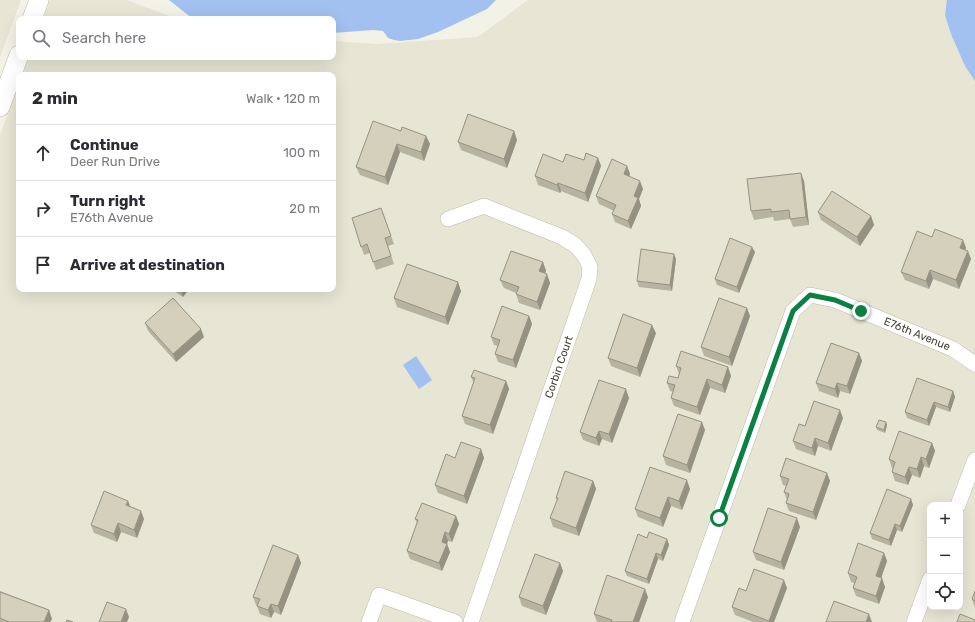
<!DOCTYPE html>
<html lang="en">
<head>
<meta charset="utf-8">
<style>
	body { margin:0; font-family:Rubik,sans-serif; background:#f2f2f3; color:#2b2b33 }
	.controls { position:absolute; right:12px; bottom:12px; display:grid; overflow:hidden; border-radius:8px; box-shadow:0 4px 16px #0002 }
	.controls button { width:36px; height:36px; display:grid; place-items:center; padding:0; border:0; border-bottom:1px solid #e1e1e2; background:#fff; color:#2b2b33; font:20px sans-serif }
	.stop { position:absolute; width:12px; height:12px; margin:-9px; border:3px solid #0b8043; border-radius:50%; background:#fff }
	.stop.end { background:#0b8043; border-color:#fff; box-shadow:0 1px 4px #0008 }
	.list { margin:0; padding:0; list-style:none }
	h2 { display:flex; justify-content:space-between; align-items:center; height:52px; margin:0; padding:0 16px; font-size:17px }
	h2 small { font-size:13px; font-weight:400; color:#7c7c81 }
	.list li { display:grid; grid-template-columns:26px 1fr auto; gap:12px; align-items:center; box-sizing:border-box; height:56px; padding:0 16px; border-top:1px solid #e1e1e2 }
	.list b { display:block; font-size:15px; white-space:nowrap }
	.list p { margin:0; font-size:13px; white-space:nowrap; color:#7c7c81 }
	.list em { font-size:13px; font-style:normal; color:#7c7c81 }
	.icon { flex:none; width:22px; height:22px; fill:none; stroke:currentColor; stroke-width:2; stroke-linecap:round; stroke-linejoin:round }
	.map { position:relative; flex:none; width:975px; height:622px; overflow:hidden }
	.search { position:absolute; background:#fff; box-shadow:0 4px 16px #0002; left:16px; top:16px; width:320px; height:44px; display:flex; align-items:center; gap:10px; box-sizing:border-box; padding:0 14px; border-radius:8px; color:#7c7c81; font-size:15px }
	.panel { position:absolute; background:#fff; box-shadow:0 4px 16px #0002; left:16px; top:72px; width:320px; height:220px; border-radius:8px }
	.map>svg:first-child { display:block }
</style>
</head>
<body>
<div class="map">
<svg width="975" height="622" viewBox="0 0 975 622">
	<rect width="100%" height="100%" fill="#f3f2e6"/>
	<g fill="#e7e5d4" fill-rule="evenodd">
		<polygon points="0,0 21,0 0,57"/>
		<polygon points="50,0 127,0 177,19 43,19"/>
		<path d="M 528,0 L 975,0 L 975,622 L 0,622 L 0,135 L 19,83 L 19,289 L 333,289 L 333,75 L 22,75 L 29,57 L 333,57 L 333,41 L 377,44 L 478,37 ZM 930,505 L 960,505 L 960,607 L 930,607 Z"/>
	</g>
	<g fill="#a2c1f0">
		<polygon points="169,0 496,0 487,9 438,32 418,39 400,41 394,40 388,38 383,31 373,30 333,33 333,19 194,19 188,15"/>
		<polygon points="947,0 975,0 975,81 965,66 951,34 945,15"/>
		<polygon points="416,356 432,380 419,389 403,365"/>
	</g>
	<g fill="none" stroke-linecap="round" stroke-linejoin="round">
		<defs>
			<g id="minor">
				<polyline points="448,219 484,206 562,237 575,245 584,255 590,267 589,279 471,622"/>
				<polyline points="958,505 975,460"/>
				<polyline points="369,622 379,595 455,622"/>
				<polyline points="682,622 793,311 810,295 835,300 953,349 975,364"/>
				<polyline points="914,622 930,579"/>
			</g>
			<g id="tertiary">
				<polyline points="32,19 39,0"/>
				<polyline points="0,107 19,55"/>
			</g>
		</defs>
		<use href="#minor" stroke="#bfbba9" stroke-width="16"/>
		<use href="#tertiary" stroke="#bfbba9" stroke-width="20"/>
		<use href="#minor" stroke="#fff" stroke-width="15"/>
		<use href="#tertiary" stroke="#fff" stroke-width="19"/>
	</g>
	<g fill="#b7b3a1">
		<polygon points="401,131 426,136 430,144 424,161 400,152 388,185 360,175 356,167"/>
		<polygon points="514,131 517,140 507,168 461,150 458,142"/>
		<polygon points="598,158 601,166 588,202 561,191 560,193 538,185 535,176 563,162 584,160"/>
		<polygon points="627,166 630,174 629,176 643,189 639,199 641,206 631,229 615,222 612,214 614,211 599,204 596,196"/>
		<polygon points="804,181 809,225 793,227 790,219 774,221 773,217 754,220 751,211"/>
		<polygon points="381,208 394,244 388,246 394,264 376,270 370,253 364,255 352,218"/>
		<polygon points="818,212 871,216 874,225 860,246 821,220"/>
		<polygon points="932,237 963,240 966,248 965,250 971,259 959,289 933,279 929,289 905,280 901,272"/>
		<polygon points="755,252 739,293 717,285 715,279"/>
		<polygon points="676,259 672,291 639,287 637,281"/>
		<polygon points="543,262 546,271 545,273 550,283 540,310 519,303 516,294 516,293 504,288 500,280"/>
		<polygon points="171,289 189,289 183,297"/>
		<polygon points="461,291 448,325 397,307 394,298"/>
		<polygon points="529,316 532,324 516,368 498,362 495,354 498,346 494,345 491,337"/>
		<polygon points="750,316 732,366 704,356 701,347"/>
		<polygon points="145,323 204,337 176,362 148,331"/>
		<polygon points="656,333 640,377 611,366 608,358"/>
		<polygon points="859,353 862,361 850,394 840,391 838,398 819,391 816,383"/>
		<polygon points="676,366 728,367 731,376 725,393 710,388 700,415 674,406 671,398 673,392 670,391 667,383 678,378 679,374"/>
		<polygon points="471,377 506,381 509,389 493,434 465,424 462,416 474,383"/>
		<polygon points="953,391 955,397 950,412 936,407 929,426 907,418 905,412"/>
		<polygon points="629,398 612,443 602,439 599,446 583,440 580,432"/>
		<polygon points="843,418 831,451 818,446 815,456 796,449 793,441 805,426"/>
		<polygon points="886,422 887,425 885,433 877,430 876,427"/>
		<polygon points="705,430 690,473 666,465 663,456"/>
		<polygon points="932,443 935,451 929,468 924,466 920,478 912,475 908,485 895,481 892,472 893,468 892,468 889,459"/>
		<polygon points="481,449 484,458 467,504 438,493 435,485"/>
		<polygon points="827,473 830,481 816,520 789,511 786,503 787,500 784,492 786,486 783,485 780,476"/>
		<polygon points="593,481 596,489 579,536 553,527 550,518 557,501 556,498"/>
		<polygon points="690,489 682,510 671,506 663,527 638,517 635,509"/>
		<polygon points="911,499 913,505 902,532 897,530 891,546 872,539 870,533"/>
		<polygon points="128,501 130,506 144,519 137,538 121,532 117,542 94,533 91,525"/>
		<polygon points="456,516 459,524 452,542 448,541 447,544 450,552 442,571 410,559 407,551 417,523 415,519"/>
		<polygon points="800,527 784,570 756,560 753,552"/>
		<polygon points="647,538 667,539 669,545 663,561 658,559 649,584 627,576 625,571"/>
		<polygon points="884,553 887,561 881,578 885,587 879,604 856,596 853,588 854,583 851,582 848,573"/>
		<polygon points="298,555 301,563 281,615 274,612 271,618 260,614 257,606 256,605 253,597"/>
		<polygon points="560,563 563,571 546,615 522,606 519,597"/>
		<polygon points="787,588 774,622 753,622 735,615 732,607 746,591"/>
		<polygon points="0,591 49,610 52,619 50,622 0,622"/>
		<polygon points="975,591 975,608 972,599"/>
		<polygon points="648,597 639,622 597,622 594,614"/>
	</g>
	<g fill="#959283">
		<polygon points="514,131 517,140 507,168 504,159"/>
		<polygon points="426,136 430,144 424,161 421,152"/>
		<polygon points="397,144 400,152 388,185 385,177"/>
		<polygon points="598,158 601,166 588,202 585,193"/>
		<polygon points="627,166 630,174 627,182 624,174"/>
		<polygon points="801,173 804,181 809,225 806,217"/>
		<polygon points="640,181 643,189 639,199 641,206 631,229 628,221 634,196"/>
		<polygon points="558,183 561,191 560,193 557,185"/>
		<polygon points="871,216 874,225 860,246 857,237"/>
		<polygon points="963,240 966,248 963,256 960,248"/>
		<polygon points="752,247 755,252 739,293 737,287"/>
		<polygon points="968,251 971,259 959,289 956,280"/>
		<polygon points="674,254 676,259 672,291 670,285"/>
		<polygon points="543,262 546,271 542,280 539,271"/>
		<polygon points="930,270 933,279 929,289 926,281"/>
		<polygon points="547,274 550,283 540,310 537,302"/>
		<polygon points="458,282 461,291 448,325 445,317"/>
		<polygon points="180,289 189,289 183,297"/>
		<polygon points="747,308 750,316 732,366 729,357"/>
		<polygon points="529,316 532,324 516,368 513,360"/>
		<polygon points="652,325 656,333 640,377 637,368"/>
		<polygon points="201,329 204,337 176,362 173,354"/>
		<polygon points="859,353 862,361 850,394 847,386"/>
		<polygon points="728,367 731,376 725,393 722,385"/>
		<polygon points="707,379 710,388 700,415 697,407"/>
		<polygon points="506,381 509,389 493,434 490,425"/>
		<polygon points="837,383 840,391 838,398 835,389"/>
		<polygon points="626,389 629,398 612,443 609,434"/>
		<polygon points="953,391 955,397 950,412 948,407"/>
		<polygon points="934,402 936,407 929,426 927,420"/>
		<polygon points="840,410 843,418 831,451 828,443"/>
		<polygon points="702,422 705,430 690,473 687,465"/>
		<polygon points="886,422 887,425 885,433 884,430"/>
		<polygon points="599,431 602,439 599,446 596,438"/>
		<polygon points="815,438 818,446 815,456 812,448"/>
		<polygon points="932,443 935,451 929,468 926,459"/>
		<polygon points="481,449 484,458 467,504 464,496"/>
		<polygon points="921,457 924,466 920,478 917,469"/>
		<polygon points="909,467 912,475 908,485 905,477"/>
		<polygon points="827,473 830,481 816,520 813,512"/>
		<polygon points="687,480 690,489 682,510 679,501"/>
		<polygon points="593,481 596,489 579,536 576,528"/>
		<polygon points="668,497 671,506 663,527 660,518"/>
		<polygon points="911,499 913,505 902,532 900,526"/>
		<polygon points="128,501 131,509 126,505"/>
		<polygon points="141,511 144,519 137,538 134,530"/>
		<polygon points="456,516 459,524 452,542 449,534"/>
		<polygon points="797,518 800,527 784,570 781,562"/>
		<polygon points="118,523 121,532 117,542 114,534"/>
		<polygon points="895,524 897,530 891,546 889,540"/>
		<polygon points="445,532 448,541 447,544 450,552 442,571 439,563 442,542"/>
		<polygon points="667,539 669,545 663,561 661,555"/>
		<polygon points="656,553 658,559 649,584 647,579"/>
		<polygon points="884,553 887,561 879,584 876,576"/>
		<polygon points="298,555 301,563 281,615 278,606"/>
		<polygon points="560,563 563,571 546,615 543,606"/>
		<polygon points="882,578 885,587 879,604 876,596"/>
		<polygon points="784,580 787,588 774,622 769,622 769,621"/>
		<polygon points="645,589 648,597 639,622 633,622"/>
		<polygon points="271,604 274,612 271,618 268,610"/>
		<polygon points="126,609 129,617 127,622 121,622"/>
		<polygon points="49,610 52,619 50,622 44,622"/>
		<polygon points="869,614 872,622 866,622"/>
	</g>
	<g fill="#d5d0bb" stroke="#959283">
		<polygon points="468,114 514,131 504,159 458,142"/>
		<polygon points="373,121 401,131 402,127 426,136 421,152 397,144 385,177 356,167"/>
		<polygon points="586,153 598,158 585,193 558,183 557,185 535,176 543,154 563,162 566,154 584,160"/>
		<polygon points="612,159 627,166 624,174 640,181 634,196 638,198 628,221 612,214 616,205 596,196"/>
		<polygon points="801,173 806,217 790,219 789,210 771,212 771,209 751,211 747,179"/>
		<polygon points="832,191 871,216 857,237 818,212"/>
		<polygon points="381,208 391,236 385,238 391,256 373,262 367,244 361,247 352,218"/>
		<polygon points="935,229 963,240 960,248 968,251 956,280 930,270 926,281 901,272 917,231 932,237"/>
		<polygon points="730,238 752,247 737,287 715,279"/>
		<polygon points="641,249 674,254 670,285 637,281"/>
		<polygon points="511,251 543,262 539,271 547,274 537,302 516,294 519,287 500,280"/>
		<polygon points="407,264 458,282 445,317 394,298"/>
		<polygon points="173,298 201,329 173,354 145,323"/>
		<polygon points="719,298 747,308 729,357 701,347"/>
		<polygon points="502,306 529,316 513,360 495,354 500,340 491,337"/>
		<polygon points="623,314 652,325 637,368 608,358"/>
		<polygon points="831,343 859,353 847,386 837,383 835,389 816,383"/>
		<polygon points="681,351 728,367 722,385 707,379 697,407 671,398 675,385 667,383 669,376 678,378 681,368 676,366"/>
		<polygon points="474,370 506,381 490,425 462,416 475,378 471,377"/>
		<polygon points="917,378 953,391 948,407 934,402 927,420 905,412"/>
		<polygon points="599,380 626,389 609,434 599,431 596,438 580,432"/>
		<polygon points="814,401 840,410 828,443 815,438 812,448 793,441 799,424 805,426"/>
		<polygon points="678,414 702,422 687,465 663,456"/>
		<polygon points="879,420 886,422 884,430 876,427"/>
		<polygon points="899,431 932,443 926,459 921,457 917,469 909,467 905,477 892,472 895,462 889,459"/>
		<polygon points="461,442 481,449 464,496 435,485 446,454 455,458"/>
		<polygon points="786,458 827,473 813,512 786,503 789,494 784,492 789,479 780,476"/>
		<polygon points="650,467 687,480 679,501 668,497 660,518 635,509"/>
		<polygon points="565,471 593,481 576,528 550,518 558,498 556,498"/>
		<polygon points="887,489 911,499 900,526 895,524 889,540 870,533"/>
		<polygon points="104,491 128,501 126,505 141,511 134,530 118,523 114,534 91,525"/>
		<polygon points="422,503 456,516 449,534 445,532 442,542 447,544 439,563 407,551 418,520 415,519"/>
		<polygon points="768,508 797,518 781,562 753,552"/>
		<polygon points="649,532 667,539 661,555 656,553 647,579 625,571 638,534 647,538"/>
		<polygon points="858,543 884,553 876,576 882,578 876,596 853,588 857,577 848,573"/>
		<polygon points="273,545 298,555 278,606 271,604 268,610 257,606 260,599 253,597"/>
		<polygon points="535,554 560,563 543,606 519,597"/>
		<polygon points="754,569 784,580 769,621 732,607 739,588 746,591"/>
		<polygon points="607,575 645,589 633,622 611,622 612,620 594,614"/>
		<polygon points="975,591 975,601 972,599"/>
		<polygon points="0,592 49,610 44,622 9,622 0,618"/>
		<polygon points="834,601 869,614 866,622 826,622"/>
		<polygon points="107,602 126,609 121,622 99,622"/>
		<polygon points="960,614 975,620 975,622 957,622"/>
		<polygon points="67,620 73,622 66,622"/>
	</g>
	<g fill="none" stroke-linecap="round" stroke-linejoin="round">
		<polyline stroke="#0b8043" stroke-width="5" points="719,518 793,311 810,295 835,300 861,311"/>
	</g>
	<g text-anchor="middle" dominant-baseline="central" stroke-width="3" stroke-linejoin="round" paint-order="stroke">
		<g font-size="11" fill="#464235" stroke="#fff">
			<text transform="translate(917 334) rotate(22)">E76th Avenue</text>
			<text transform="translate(559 367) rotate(-71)">Corbin Court</text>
		</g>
	</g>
</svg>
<div class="controls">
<button>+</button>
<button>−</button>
<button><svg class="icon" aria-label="locate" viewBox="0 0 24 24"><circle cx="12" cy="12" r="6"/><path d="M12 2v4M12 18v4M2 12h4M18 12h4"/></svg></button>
</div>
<div class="stop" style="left:719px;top:518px"></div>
<div class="stop end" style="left:861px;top:311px"></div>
<div class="search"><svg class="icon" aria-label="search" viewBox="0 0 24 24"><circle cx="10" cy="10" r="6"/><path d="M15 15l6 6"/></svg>Search here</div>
<section class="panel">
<h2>2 min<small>Walk · 120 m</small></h2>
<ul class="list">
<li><svg class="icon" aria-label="ahead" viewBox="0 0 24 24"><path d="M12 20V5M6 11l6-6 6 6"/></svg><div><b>Continue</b><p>Deer Run Drive</p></div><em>100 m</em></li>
<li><svg class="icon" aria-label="right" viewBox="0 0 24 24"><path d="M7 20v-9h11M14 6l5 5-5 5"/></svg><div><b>Turn right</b><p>E76th Avenue</p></div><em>20 m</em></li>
<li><svg class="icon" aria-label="arrive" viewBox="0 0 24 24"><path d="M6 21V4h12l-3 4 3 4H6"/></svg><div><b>Arrive at destination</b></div></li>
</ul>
</section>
</div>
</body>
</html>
